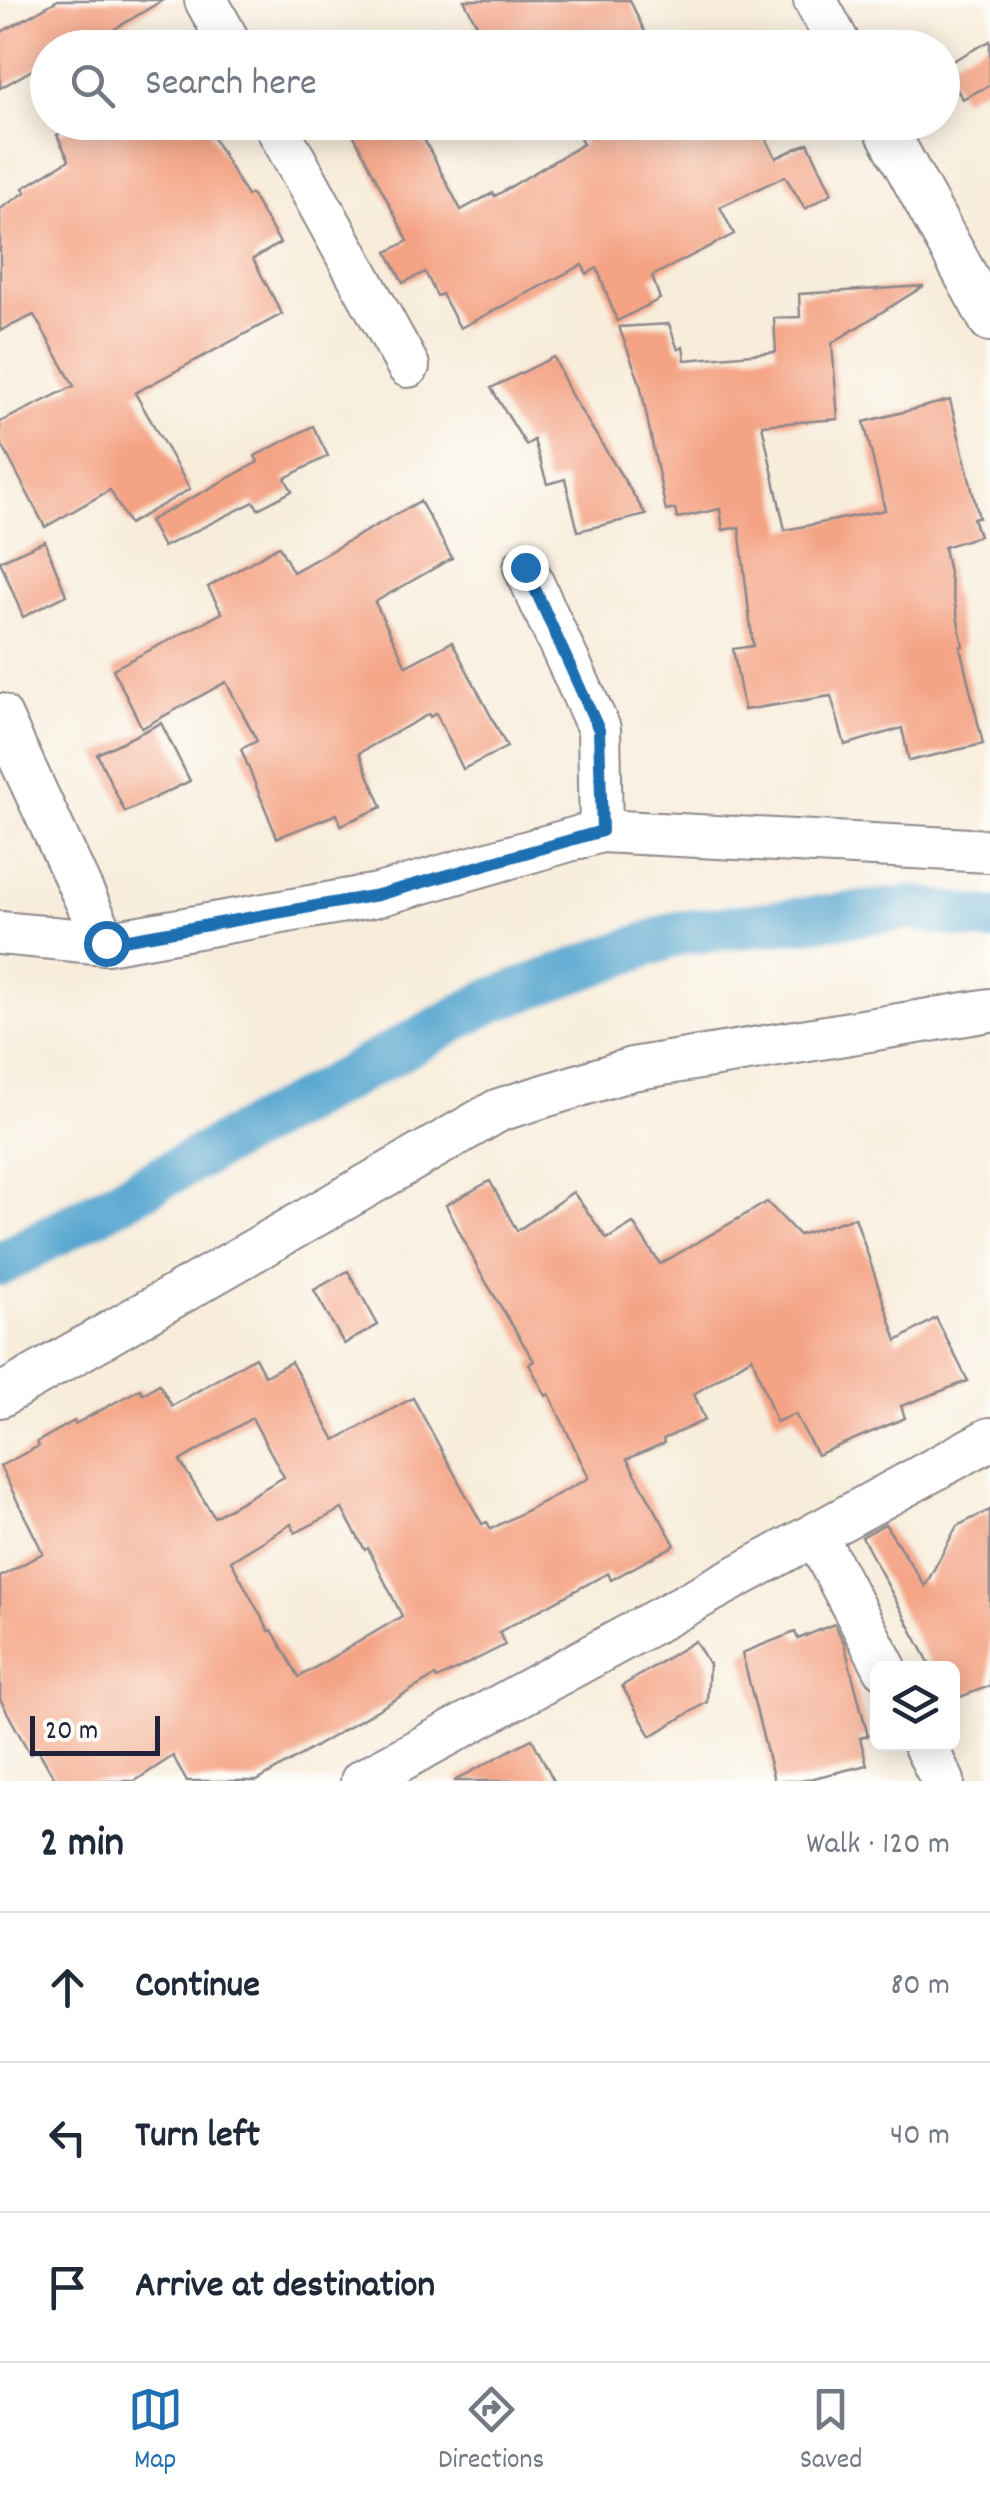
<!DOCTYPE html>
<html lang="en">
<head>
<meta charset="utf-8">
<style>
	body { margin:0; font-family:Dekko,sans-serif; background:#f6f6f7; color:#1f2937 }
	.controls { position:absolute; right:30px; bottom:30px; display:grid; overflow:hidden; border-radius:15px; box-shadow:0 5px 25px #0003 }
	.controls button { width:90px; height:90px; display:grid; place-items:center; padding:0; border:0; border-bottom:2px solid #e0e1e3; background:#fff; color:#1f2937; font:50px sans-serif }
	.scale { position:absolute; left:30px; bottom:25px; width:130px; box-sizing:border-box; padding-left:10px; border:5px solid #22223b; border-top:0; font-size:28px; line-height:35px; white-space:nowrap; color:#22223b; -webkit-text-stroke:8px #fdfcf7; paint-order:stroke }
	.stop { position:absolute; width:30px; height:30px; margin:-22px; border:8px solid #1f6fb2; border-radius:50%; background:#fff }
	.stop.end { background:#1f6fb2; border-color:#fff; box-shadow:0 2px 10px #0008 }
	.list { margin:0; padding:0; list-style:none }
	h2 { display:flex; justify-content:space-between; align-items:center; height:130px; margin:0; padding:0 40px; font-size:42px }
	h2 small { font-size:32px; font-weight:400; color:#747a83 }
	.list li { display:grid; grid-template-columns:65px 1fr auto; gap:30px; align-items:center; box-sizing:border-box; height:150px; padding:0 40px; border-top:2px solid #e0e1e3 }
	.list b { display:block; font-size:38px; white-space:nowrap }
	.list em { font-size:32px; font-style:normal; color:#747a83 }
	.icon { flex:none; width:55px; height:55px; fill:none; stroke:currentColor; stroke-width:2; stroke-linecap:round; stroke-linejoin:round }
	.map { position:relative; flex:none; width:990px; height:1781px; overflow:hidden }
	.search { position:absolute; background:#fff; box-shadow:0 5px 25px #0003; left:30px; right:30px; top:30px; height:110px; display:flex; align-items:center; gap:25px; box-sizing:border-box; padding:0 35px; border-radius:55px; color:#747a83; font-size:38px }
	.sheet { height:580px; background:#fff }
	nav { display:flex; justify-content:space-around; align-items:center; box-sizing:border-box; height:140px; border-top:2px solid #e0e1e3; background:#fff; font-size:28px; color:#747a83 }
	nav a { display:grid; justify-items:center; gap:5px }
	nav .on { color:#1f6fb2 }
	.map>svg:first-child { display:block }
</style>
</head>
<body>
<div class="map">
<svg width="990" height="1781" viewBox="0 0 990 1781">
	<rect width="100%" height="100%" fill="#fdfcf7"/>
	<filter id="ink" filterUnits="userSpaceOnUse"><feTurbulence type="fractalNoise" baseFrequency=".01" numOctaves="2"/><feDisplacementMap in="SourceGraphic" scale="20" xChannelSelector="R" yChannelSelector="G"/><feConvolveMatrix kernelMatrix="1 2 1 2 8 2 1 2 1" color-interpolation-filters="sRGB"/></filter>
	<filter id="wash" filterUnits="userSpaceOnUse"><feTurbulence type="fractalNoise" baseFrequency=".0048" numOctaves="4" result="noise"/><feDisplacementMap in="SourceGraphic" scale="40" xChannelSelector="R" yChannelSelector="G"/><feGaussianBlur stdDeviation="2.25" result="paint"/><feColorMatrix in="noise" values="0 0 0 0 0 0 0 0 0 0 0 0 0 0 0 0 0 1.4 0 .05"/><feComposite in="paint" operator="in"/></filter>
	<g filter="url(#wash)">
		<rect width="100%" height="100%" fill="#f8eddb"/>
		<g fill="none" stroke-linecap="round" stroke-linejoin="round">
			<polyline stroke="#54a5cf" stroke-width="45" points="0,1264 488,1002 679,933 911,908 990,920"/>
		</g>
		<g id="blocks">
			<g fill="#f4a384" fill-rule="evenodd">
				<polygon points="58,0 163,0 83,48 48,48 48,61 0,88 0,33"/>
				<polygon points="464,0 630,0 652,48 489,48"/>
				<polygon points="990,41 990,85 962,99 945,65"/>
				<polygon points="82,122 204,122 247,196 251,194 280,243 253,259 282,314 135,393 190,489 129,524 110,490 45,527 0,441 0,422 74,386 34,315 0,331 0,209 26,192 23,188 69,160 57,135"/>
				<polygon points="347,122 415,122 461,210 493,193 495,196 583,144 571,122 757,122 776,158 808,143 832,193 805,209 785,176 720,207 734,234 652,276 660,299 617,321 597,268 587,274 582,265 460,328 442,294 437,296 425,272 403,283 387,252 408,241"/>
				<polygon points="924,286 832,343 838,419 762,425 785,530 885,510 864,422 950,400 979,518 973,518 979,536 944,547 963,646 960,647 983,744 909,761 902,728 845,745 831,696 744,710 733,649 753,646 739,527 723,530 720,509 677,518 675,509 666,511 640,383 619,327 669,324 678,350 683,347 685,360 776,352 774,318 800,317 799,294"/>
				<polygon points="554,357 570,393 646,515 578,531 565,479 547,484 534,440 526,445 491,388"/>
				<polygon points="313,426 328,456 285,478 292,491 258,509 254,502 163,547 149,521 258,462 255,456"/>
				<polygon points="420,501 452,558 375,602 406,666 452,642 507,747 463,769 436,713 430,717 429,714 359,753 382,807 341,825 337,814 277,838 241,749 257,741 226,682 142,728 113,669 222,613 208,587 279,546 293,572"/>
				<polygon points="45,541 66,595 23,617 0,561"/>
				<polygon points="161,723 190,781 125,812 97,754"/>
				<path d="M 490,1181 L 517,1231 L 573,1192 L 607,1239 L 633,1223 L 660,1264 L 767,1202 L 799,1235 L 855,1217 L 897,1341 L 936,1318 L 968,1381 L 901,1406 L 905,1418 L 817,1455 L 795,1414 L 776,1422 L 752,1357 L 694,1394 L 705,1420 L 663,1439 L 664,1443 L 627,1459 L 675,1545 L 611,1580 L 608,1573 L 499,1632 L 505,1645 L 437,1679 L 435,1676 L 257,1781 L 187,1781 L 173,1756 L 135,1781 L 56,1781 L 38,1750 L 30,1754 L 0,1699 L 0,1577 L 43,1553 L 0,1466 L 39,1446 L 37,1442 L 74,1421 L 75,1424 L 140,1389 L 143,1394 L 159,1384 L 172,1406 L 255,1357 L 265,1376 L 291,1362 L 335,1440 L 413,1398 L 482,1524 L 487,1522 L 491,1529 L 589,1478 L 549,1394 L 546,1396 L 529,1364 L 534,1361 L 481,1274 L 446,1205 ZM 252,1418 L 284,1477 L 214,1517 L 180,1461 ZM 342,1509 L 365,1550 L 368,1548 L 402,1616 L 299,1677 L 272,1630 L 269,1631 L 231,1561 L 291,1524 L 295,1533 Z"/>
				<polygon points="348,1271 378,1325 344,1344 314,1290"/>
				<polygon points="990,1510 990,1686 952,1700 952,1668 932,1668 862,1537 885,1524 925,1586 957,1526"/>
				<polygon points="834,1624 844,1643 868,1736 860,1738 867,1765 801,1781 774,1781 742,1653 795,1632 798,1639"/>
				<polygon points="695,1641 709,1664 707,1702 651,1736 622,1686"/>
				<polygon points="532,1739 554,1781 454,1781 518,1746"/>
			</g>
		</g>
	</g>
	<g filter="url(#ink)">
		<use href="#blocks" fill-opacity="0" stroke="#8d888b" stroke-width="2.5"/>
		<g fill="none" stroke-linecap="round" stroke-linejoin="round">
			<defs>
				<g id="street">
					<polyline points="206,0 232,48"/>
					<polyline points="815,0 841,48"/>
					<polyline points="274,122 408,366"/>
					<polyline points="882,122 990,320"/>
					<polyline points="525,567 599,729 601,831"/>
					<polyline points="0,715 106,943"/>
					<polyline points="0,933 106,943 378,895 601,831 990,851"/>
					<polyline points="0,1396 499,1110 632,1069 990,1010"/>
					<polyline points="815,1534 885,1668"/>
					<polyline points="924,1744 943,1781"/>
					<polyline points="362,1781 990,1439"/>
				</g>
			</defs>
			<use href="#street" stroke="#8d888b" stroke-width="46"/>
			<use href="#street" stroke="#fff" stroke-width="42"/>
		</g>
	</g>
	<g fill="none" stroke-linecap="round" stroke-linejoin="round" filter="url(#ink)">
		<polyline stroke="#1f6fb2" stroke-width="12" points="106,943 378,895 602,831 599,730 525,567"/>
	</g>
</svg>
<div class="controls">
<button><svg class="icon" aria-label="layers" viewBox="0 0 24 24"><path d="M12 4l9 5-9 5-9-5zM3 14l9 5 9-5"/></svg></button>
</div>
<div class="scale">20 m</div>
<div class="stop" style="left:106px;top:943px"></div>
<div class="stop end" style="left:525px;top:567px"></div>
<div class="search"><svg class="icon" aria-label="search" viewBox="0 0 24 24"><circle cx="10" cy="10" r="6"/><path d="M15 15l6 6"/></svg>Search here</div>
</div>
<section class="sheet">
<h2>2 min<small>Walk · 120 m</small></h2>
<ul class="list">
<li><svg class="icon" aria-label="ahead" viewBox="0 0 24 24"><path d="M12 20V5M6 11l6-6 6 6"/></svg><div><b>Continue</b></div><em>80 m</em></li>
<li><svg class="icon" aria-label="left" viewBox="0 0 24 24"><path d="M17 20v-9H6M10 6l-5 5 5 5"/></svg><div><b>Turn left</b></div><em>40 m</em></li>
<li><svg class="icon" aria-label="arrive" viewBox="0 0 24 24"><path d="M6 21V4h12l-3 4 3 4H6"/></svg><div><b>Arrive at destination</b></div></li>
</ul>
</section>
<nav>
<a class="on"><svg class="icon" aria-label="map" viewBox="0 0 24 24"><path d="M3 6l6-2 6 2 6-2v14l-6 2-6-2-6 2zM9 4v14M15 6v14"/></svg>Map</a>
<a><svg class="icon" aria-label="directions" viewBox="0 0 24 24"><path d="M12 3l9 9-9 9-9-9zM9 14v-3h6M13 9l2 2-2 2"/></svg>Directions</a>
<a><svg class="icon" aria-label="saved" viewBox="0 0 24 24"><path d="M7 4h10v16l-5-4-5 4z"/></svg>Saved</a>
</nav>
</body>
</html>
